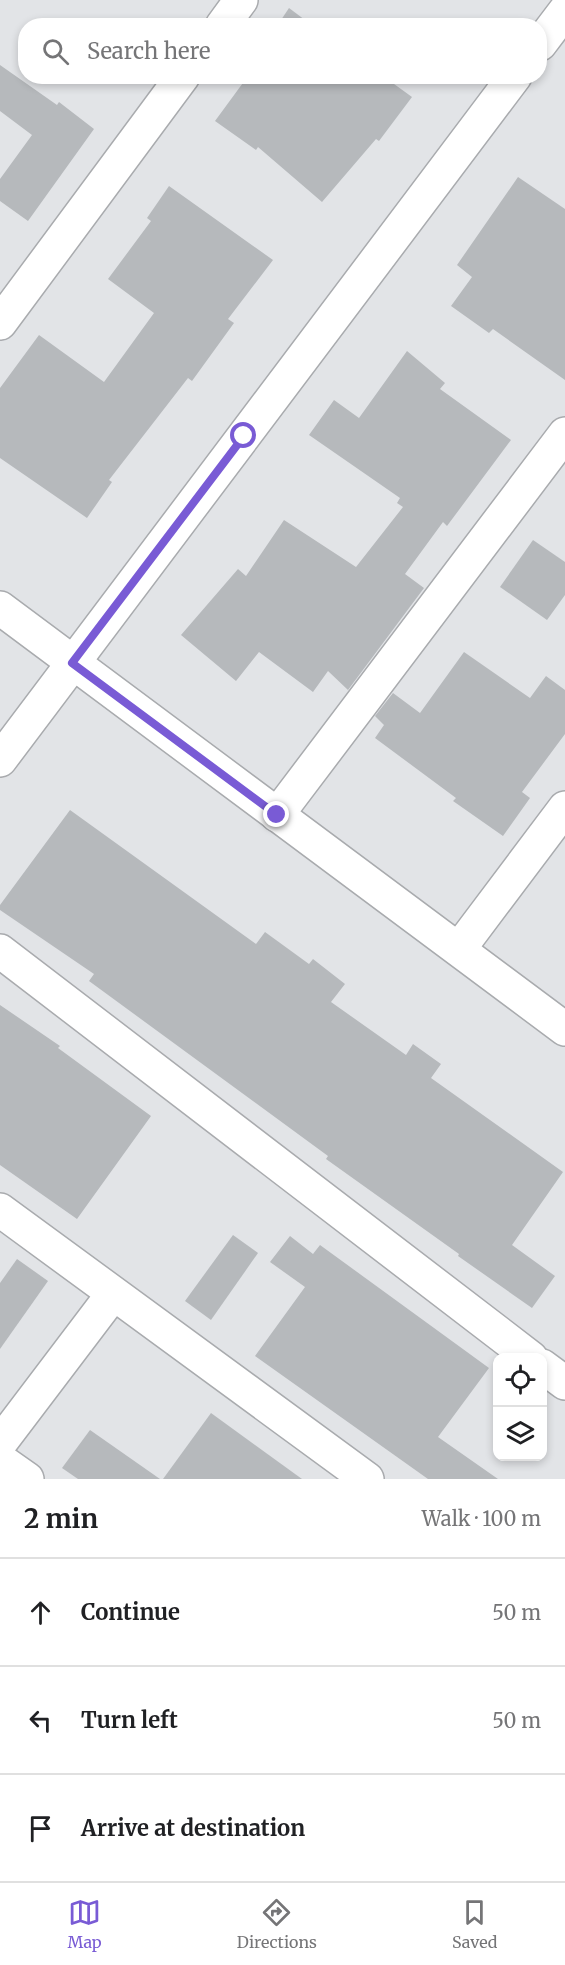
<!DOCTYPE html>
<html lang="en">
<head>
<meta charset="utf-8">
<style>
	body { margin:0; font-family:Merriweather,serif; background:#f2f2f2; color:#202124 }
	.controls { position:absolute; right:18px; bottom:18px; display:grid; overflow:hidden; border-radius:12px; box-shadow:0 3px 9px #0003 }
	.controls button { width:54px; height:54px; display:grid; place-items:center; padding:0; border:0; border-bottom:2px solid #e0e0e0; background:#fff; color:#202124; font:30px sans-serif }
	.stop { position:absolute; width:18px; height:18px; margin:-14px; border:4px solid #795bd5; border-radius:50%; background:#fff }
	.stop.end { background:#795bd5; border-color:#fff; box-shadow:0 2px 6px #0008 }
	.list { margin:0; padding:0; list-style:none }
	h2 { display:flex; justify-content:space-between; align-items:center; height:78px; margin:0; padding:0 24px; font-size:26px }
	h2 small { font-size:20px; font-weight:400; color:#757577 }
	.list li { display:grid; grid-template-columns:39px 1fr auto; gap:18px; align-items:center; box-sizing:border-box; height:108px; padding:0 24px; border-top:2px solid #e0e0e0 }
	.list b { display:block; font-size:22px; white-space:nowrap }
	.list em { font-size:20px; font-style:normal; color:#757577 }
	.icon { flex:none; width:33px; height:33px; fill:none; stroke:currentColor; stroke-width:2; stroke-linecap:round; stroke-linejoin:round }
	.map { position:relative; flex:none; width:565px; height:1479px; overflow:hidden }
	.search { position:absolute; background:#fff; box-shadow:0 3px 9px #0003; left:18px; right:18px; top:18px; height:66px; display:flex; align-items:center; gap:15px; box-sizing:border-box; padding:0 21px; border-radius:24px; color:#757577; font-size:22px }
	.sheet { height:402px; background:#fff }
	nav { display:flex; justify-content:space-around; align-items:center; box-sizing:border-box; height:84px; border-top:2px solid #e0e0e0; background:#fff; font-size:16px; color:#757577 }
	nav a { display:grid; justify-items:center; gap:3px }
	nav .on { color:#795bd5 }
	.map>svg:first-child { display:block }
</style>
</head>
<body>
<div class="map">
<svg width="565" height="1479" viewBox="0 0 565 1479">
	<rect width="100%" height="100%" fill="#e2e4e7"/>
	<g fill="#b6b9bc">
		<polygon points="289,8 313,26 277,26"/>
		<polygon points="0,65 57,105 59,102 94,129 28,221 0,201 0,179 32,135 0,111"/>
		<polygon points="248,76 383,76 412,97 379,141 376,139 322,202 258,147 256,150 215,121"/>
		<polygon points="518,177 565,209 565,380 493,329 489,333 451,306 472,277 457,265"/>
		<polygon points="169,186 273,260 228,319 234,323 192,381 188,378 109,480 112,482 87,518 0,458 0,388 39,335 104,382 154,313 108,279 151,221 147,218"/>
		<polygon points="407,351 445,383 440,389 511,440 447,526 443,522 405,574 424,588 348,690 328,671 313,692 259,652 236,681 181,635 238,569 246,576 284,520 356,567 403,507 397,503 400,498 309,435 334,400 359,418"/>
		<polygon points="533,540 565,562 565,595 547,620 500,587"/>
		<polygon points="464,652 530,698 546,676 565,690 565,734 522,792 530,798 503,836 453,801 456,798 375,738 384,725 375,716 393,693 420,713"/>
		<polygon points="70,810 256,944 265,932 309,964 313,959 345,984 331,1002 406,1055 413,1044 441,1064 431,1078 563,1172 512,1245 555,1276 532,1308 458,1256 459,1254 326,1159 328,1156 89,981 94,974 0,910 0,905"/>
		<polygon points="0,1005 60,1046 58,1048 151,1116 77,1219 0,1165"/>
		<polygon points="233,1235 258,1253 211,1320 185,1301"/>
		<polygon points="290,1236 313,1254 320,1245 489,1368 438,1437 498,1479 428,1479 255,1356 305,1287 270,1262"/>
		<polygon points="17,1259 48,1281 0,1349 0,1283"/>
		<polygon points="211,1413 302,1479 163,1479"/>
		<polygon points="90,1430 160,1479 78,1479 62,1468"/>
	</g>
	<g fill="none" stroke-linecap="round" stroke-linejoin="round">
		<defs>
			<g id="street">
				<polyline points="222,26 241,0"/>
				<polyline points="540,44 565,11"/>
				<polyline points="0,323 183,76"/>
				<polyline points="0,608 565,1029"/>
				<polyline points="0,760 515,76"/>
				<polyline points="277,815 565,434"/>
				<polyline points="459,949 565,808"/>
				<polyline points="0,951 531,1358"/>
				<polyline points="0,1210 367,1479"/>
				<polyline points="542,1366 565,1383"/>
				<polyline points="0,1443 113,1294"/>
				<polyline points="0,1460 27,1479"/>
			</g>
		</defs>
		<use href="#street" stroke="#a9abae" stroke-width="36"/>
		<use href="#street" stroke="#fff" stroke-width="33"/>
	</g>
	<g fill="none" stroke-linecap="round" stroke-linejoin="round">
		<polyline stroke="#795bd5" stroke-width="8" points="244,436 72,663 277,815"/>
	</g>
</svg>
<div class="controls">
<button><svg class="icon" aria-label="locate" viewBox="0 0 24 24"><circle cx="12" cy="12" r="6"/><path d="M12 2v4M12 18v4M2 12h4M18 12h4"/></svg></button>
<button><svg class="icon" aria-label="layers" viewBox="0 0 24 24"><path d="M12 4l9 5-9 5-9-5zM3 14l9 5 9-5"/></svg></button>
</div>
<div class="stop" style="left:244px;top:436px"></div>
<div class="stop end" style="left:277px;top:815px"></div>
<div class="search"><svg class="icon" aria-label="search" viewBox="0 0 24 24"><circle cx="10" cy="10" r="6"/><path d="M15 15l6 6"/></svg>Search here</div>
</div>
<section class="sheet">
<h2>2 min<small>Walk · 100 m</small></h2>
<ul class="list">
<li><svg class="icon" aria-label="ahead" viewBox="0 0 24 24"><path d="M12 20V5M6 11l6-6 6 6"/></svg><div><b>Continue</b></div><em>50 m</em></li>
<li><svg class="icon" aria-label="left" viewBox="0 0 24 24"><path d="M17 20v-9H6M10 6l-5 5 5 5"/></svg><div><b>Turn left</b></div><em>50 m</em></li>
<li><svg class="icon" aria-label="arrive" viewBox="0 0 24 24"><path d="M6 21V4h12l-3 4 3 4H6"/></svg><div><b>Arrive at destination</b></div></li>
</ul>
</section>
<nav>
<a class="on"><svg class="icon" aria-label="map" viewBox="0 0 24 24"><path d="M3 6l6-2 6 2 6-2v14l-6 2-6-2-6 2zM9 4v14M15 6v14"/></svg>Map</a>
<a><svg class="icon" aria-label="directions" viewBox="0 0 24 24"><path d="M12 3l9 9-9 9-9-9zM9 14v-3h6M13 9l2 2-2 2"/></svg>Directions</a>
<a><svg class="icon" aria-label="saved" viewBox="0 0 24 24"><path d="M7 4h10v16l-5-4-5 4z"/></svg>Saved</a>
</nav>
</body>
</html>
